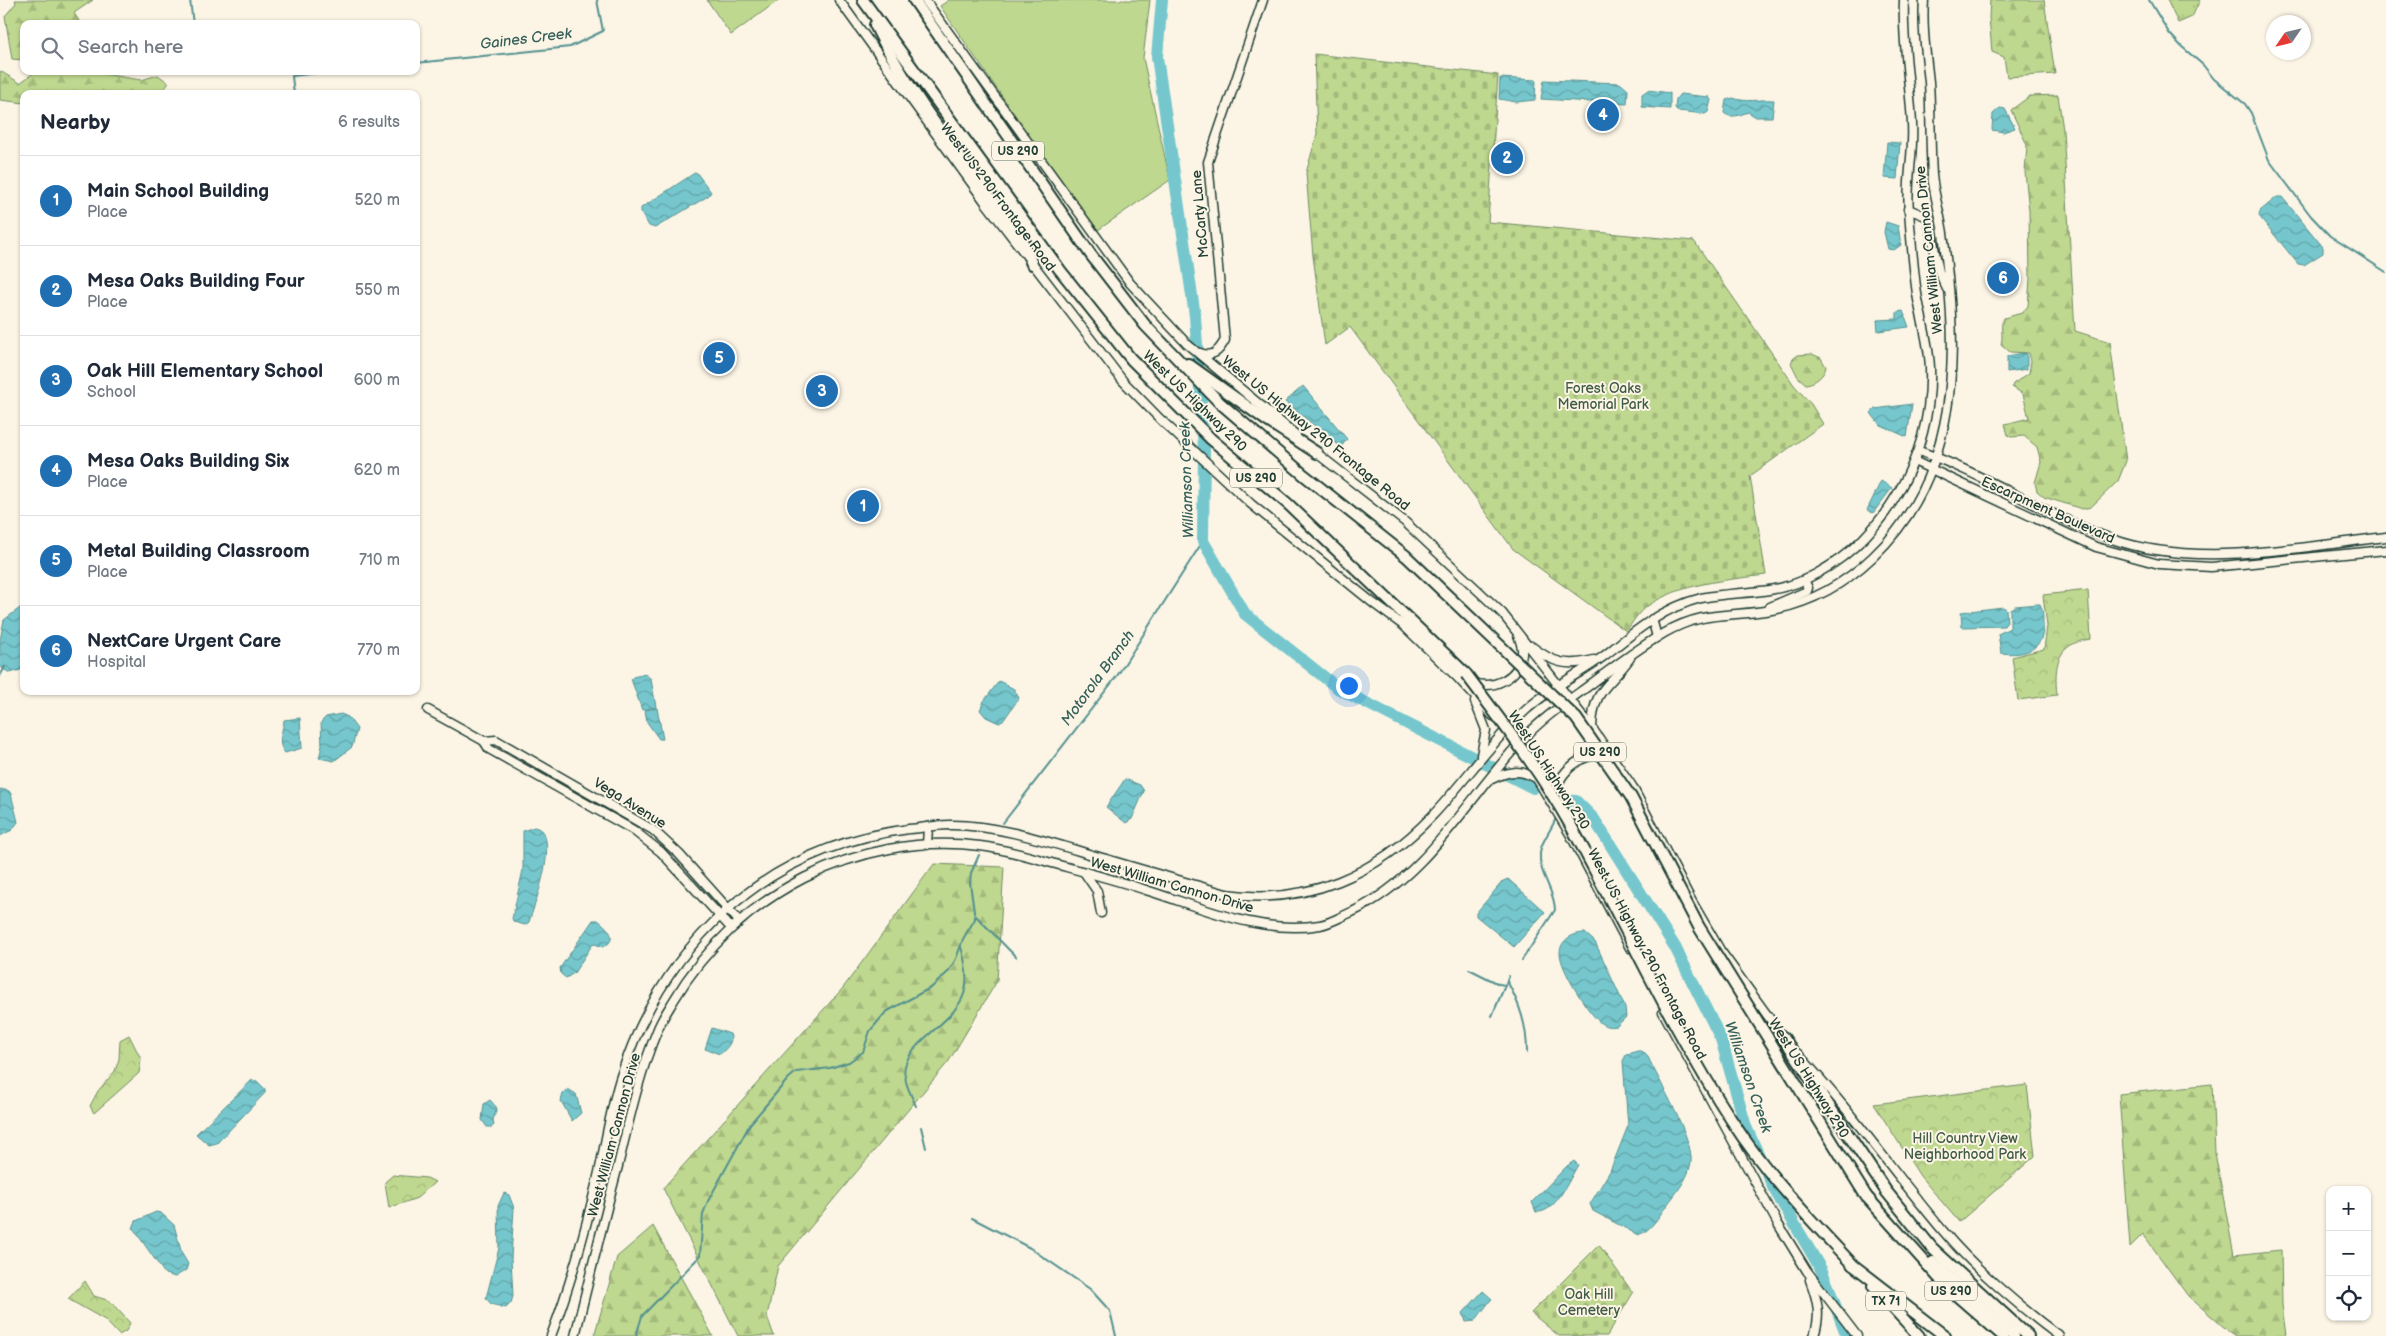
<!DOCTYPE html>
<html lang="en">
<head>
<meta charset="utf-8">
<style>
	body { margin:0; font-family:"Balsamiq Sans",sans-serif; background:#f6f6f7; color:#1f2937 }
	.controls { position:absolute; right:15px; bottom:15px; display:grid; overflow:hidden; border-radius:10px; box-shadow:0 1px 4px #0004 }
	.controls button { width:45px; height:45px; display:grid; place-items:center; padding:0; border:0; border-bottom:1px solid #e0e1e3; background:#fff; color:#1f2937; font:25px sans-serif }
	.compass { position:absolute; left:2266px; top:15px; width:45px; height:45px; border-radius:50%; background:#fff; box-shadow:0 1px 4px #0004; rotate:235deg }
	.you { position:absolute; left:1348px; top:685px; width:18px; height:18px; margin:-12px; border:4px solid #fff; border-radius:50%; background:#1a73e8; box-shadow:0 0 0 8px #1a73e833 }
	.badge { display:grid; place-items:center; width:32px; height:32px; border-radius:50%; background:#1f6fb2; color:#fff; font-size:16px; font-weight:700 }
	.pin { position:absolute; translate:-50% -50%; border:2px solid #fff; box-shadow:0 1px 5px #0006 }
	.list { margin:0; padding:0; list-style:none }
	h2 { display:flex; justify-content:space-between; align-items:center; height:65px; margin:0; padding:0 20px; font-size:21px }
	h2 small { font-size:16px; font-weight:400; color:#747a83 }
	.list li { display:grid; grid-template-columns:32px 1fr auto; gap:15px; align-items:center; box-sizing:border-box; height:90px; padding:0 20px; border-top:1px solid #e0e1e3 }
	.list b { display:block; font-size:19px; white-space:nowrap }
	.list p { margin:0; font-size:16px; white-space:nowrap; color:#747a83 }
	.list em { font-size:16px; font-style:normal; color:#747a83 }
	.icon { flex:none; width:28px; height:28px; fill:none; stroke:currentColor; stroke-width:2; stroke-linecap:round; stroke-linejoin:round }
	.map { position:relative; flex:none; width:2386px; height:1336px; overflow:hidden }
	.search { position:absolute; background:#fff; box-shadow:0 1px 4px #0004; left:20px; top:20px; width:400px; height:55px; display:flex; align-items:center; gap:12px; box-sizing:border-box; padding:0 18px; border-radius:10px; color:#747a83; font-size:19px }
	.panel { position:absolute; background:#fff; box-shadow:0 1px 4px #0004; left:20px; top:90px; width:400px; height:605px; border-radius:10px }
	.map>svg:first-child { display:block }
</style>
</head>
<body>
<div class="map">
<svg width="2386" height="1336" viewBox="0 0 2386 1336">
	<defs>
		<pattern id="grass-tufts" width="24" height="20" patternUnits="userSpaceOnUse" patternTransform="scale(1.25)"><rect width="24" height="20" fill="#bfd88f"/><path d="M3 7l-1-3M5 7V3M7 7l1-3M15 17l-1-3M17 17v-4M19 17l1-3" fill="none" stroke="#a4ba7c"/></pattern>
		<pattern id="forest-firs" width="22" height="20" patternUnits="userSpaceOnUse" patternTransform="scale(1.25)"><rect width="22" height="20" fill="#bfd88f"/><path d="M5 1l3.5 6h-7zM16 11l3.5 6h-7z" fill="#a4ba7c"/></pattern>
		<pattern id="cemetery-stones" width="16" height="16" patternUnits="userSpaceOnUse" patternTransform="scale(1.25)"><rect width="16" height="16" fill="#bfd88f"/><path d="M2 7V4a2 2 0 0 1 4 0v3zM10 15v-3a2 2 0 0 1 4 0v3z" fill="#a4ba7c"/></pattern>
		<pattern id="park-crowns" width="20" height="18" patternUnits="userSpaceOnUse" patternTransform="scale(1.25)"><rect width="20" height="18" fill="#bfd88f"/><path d="M2 6a3 3 0 1 1 6 0M12 15a3 3 0 1 1 6 0" fill="none" stroke="#a4ba7c"/></pattern>
		<pattern id="water-waves" width="16" height="10" patternUnits="userSpaceOnUse" patternTransform="scale(1.25)"><rect width="16" height="10" fill="#76c7cd"/><path d="M0 5q4-4 8 0t8 0" fill="none" stroke="#60a3a7"/></pattern>
	</defs>
	<rect width="100%" height="100%" fill="#fcf5e5"/>
	<filter id="ink" filterUnits="userSpaceOnUse"><feTurbulence type="fractalNoise" baseFrequency=".02" numOctaves="2"/><feDisplacementMap in="SourceGraphic" scale="10" xChannelSelector="R" yChannelSelector="G"/><feConvolveMatrix kernelMatrix="1 2 1 2 8 2 1 2 1" color-interpolation-filters="sRGB"/></filter>
	<g filter="url(#ink)">
		<polygon fill="url(#grass-tufts)" stroke="#6f8a62" points="2167,0 2200,0 2192,17 2178,23"/>
		<g fill="url(#forest-firs)" stroke="#6f8a62">
			<polygon points="15,0 93,0 74,13 81,24 24,24 24,60 12,59 5,16 16,3"/>
			<polygon points="1990,0 2044,0 2055,74 2007,77 2004,57 1992,52 1989,17"/>
			<polygon points="0,71 20,83 36,71 85,71 141,80 158,75 169,83 160,94 24,94 24,103 0,100"/>
			<path d="M 2058,95 L 2063,130 L 2075,331 L 2110,342 L 2126,461 L 2118,481 L 2091,507 L 2082,509 L 2044,497 L 2037,491 L 2035,483 L 2041,462 L 2037,447 L 2024,436 L 2011,437 L 2008,435 L 2005,424 L 2029,418 L 2023,394 L 2012,387 L 2013,384 L 2029,373 L 2031,361 L 2029,353 L 2010,352 L 2001,344 C 2004,335 1999,325 2004,318 L 2022,313 L 2028,306 L 2030,278 L 2029,211 L 2025,172 L 2027,145 L 2011,110 L 2030,96 Z"/>
			<path d="M 1812,354 L 1821,358 L 1826,367 C 1824,376 1815,383 1806,384 L 1798,377 L 1791,363 L 1793,359 L 1798,355 Z"/>
			<polygon points="934,864 1004,867 997,981 949,1061 778,1266 767,1316 774,1336 738,1336 663,1188 843,988"/>
			<polygon points="2212,1084 2215,1153 2234,1255 2281,1250 2282,1305 2286,1336 2236,1336 2225,1328 2188,1296 2143,1234 2130,1247 2119,1094"/>
			<polygon points="653,1226 713,1336 594,1336 617,1257"/>
		</g>
		<g fill="url(#cemetery-stones)" stroke="#6f8a62">
			<path d="M 1314,54 L 1498,75 L 1488,222 L 1694,241 L 1794,385 L 1811,404 L 1823,424 L 1750,476 L 1766,575 C 1726,580 1680,583 1646,607 C 1638,612 1632,624 1626,631 L 1513,549 L 1350,327 L 1325,345 L 1313,256 L 1306,173 L 1317,134 Z"/>
			<polygon points="1599,1245 1633,1293 1607,1336 1559,1336 1531,1313"/>
		</g>
		<g fill="url(#park-crowns)" stroke="#6f8a62">
			<path d="M 2088,590 L 2091,639 C 2056,643 2054,666 2057,695 L 2018,700 L 2012,657 L 2044,649 L 2047,626 L 2043,595 Z"/>
			<polygon points="129,1035 141,1059 139,1073 94,1113 90,1106 98,1091 115,1071 119,1059 120,1040"/>
			<polygon points="2027,1085 2035,1156 1959,1222 1920,1176 1874,1104"/>
			<polygon points="393,1175 427,1178 435,1182 417,1198 389,1208 385,1182"/>
			<polygon points="85,1281 94,1296 110,1301 130,1323 126,1331 119,1335 105,1320 68,1299"/>
		</g>
		<g fill="#bfd88f" stroke="#6f8a62">
			<polygon points="707,0 779,0 731,35"/>
			<polygon points="949,0 1150,0 1143,58 1170,180 1098,230 1034,143 940,6"/>
		</g>
		<g fill="url(#water-waves)" stroke="#539090">
			<polygon points="1500,78 1536,80 1535,100 1516,102 1499,99"/>
			<polygon points="1544,80 1620,83 1628,90 1627,104 1541,99"/>
			<polygon points="1648,90 1670,93 1670,109 1642,107 1642,94"/>
			<polygon points="1680,94 1709,97 1711,100 1708,112 1705,114 1678,111 1675,108 1676,99"/>
			<path d="M 1733,98 C 1746,103 1759,99 1774,100 L 1772,117 L 1756,117 L 1748,112 C 1740,115 1731,119 1724,113 L 1726,100 Z"/>
			<polygon points="2000,108 2005,109 2015,128 2003,132 1992,130 1993,114"/>
			<polygon points="1887,142 1900,143 1897,179 1884,178"/>
			<polygon points="696,172 711,192 708,196 655,228 649,226 641,212 641,208"/>
			<polygon points="2277,197 2282,197 2323,247 2323,253 2304,265 2298,264 2259,216 2260,211"/>
			<polygon points="1886,222 1898,226 1901,245 1894,250 1888,249 1884,232"/>
			<polygon points="1903,311 1909,327 1878,331 1877,320 1897,319 1897,312"/>
			<polygon points="2024,353 2027,354 2027,369 2007,372 2007,356"/>
			<polygon points="1303,386 1347,439 1341,447 1285,402"/>
			<polygon points="1912,404 1907,437 1880,425 1871,413 1875,409"/>
			<polygon points="1881,481 1892,488 1873,513 1867,510"/>
			<path d="M 2038,604 L 2040,604 C 2043,610 2043,616 2043,623 C 2045,650 2025,656 2001,653 L 1998,634 L 2010,628 L 2010,609 L 2015,606 Z"/>
			<polygon points="24,605 24,669 10,673 0,667 0,640 4,620"/>
			<polygon points="2003,607 2006,609 2007,622 2004,626 1962,627 1961,612"/>
			<polygon points="645,674 651,679 656,707 642,710 631,679 633,677"/>
			<polygon points="999,681 1014,689 1019,698 1003,721 999,723 986,717 980,710 984,701"/>
			<polygon points="657,708 663,739 659,739 647,722 645,710"/>
			<polygon points="341,714 348,717 357,729 352,747 334,761 319,758 322,746 321,722 326,717"/>
			<path d="M 300,718 L 302,748 L 285,753 C 276,743 283,731 284,720 Z"/>
			<polygon points="1125,779 1140,785 1144,791 1132,819 1126,823 1106,807"/>
			<polygon points="0,789 9,791 11,794 18,822 12,830 0,836"/>
			<path d="M 534,827 C 563,831 534,906 529,922 L 525,925 L 514,922 L 512,919 L 523,870 L 523,831 Z"/>
			<polygon points="1508,879 1545,912 1514,947 1476,916 1476,913 1503,881"/>
			<path d="M 593,920 L 598,920 C 607,927 620,939 603,947 L 595,944 L 592,945 L 574,973 L 566,978 L 561,974 L 560,968 Z"/>
			<path d="M 1585,933 L 1595,942 L 1625,1007 L 1626,1017 L 1617,1026 C 1611,1027 1607,1027 1602,1024 C 1589,1015 1560,969 1560,953 C 1560,940 1573,933 1585,933 Z"/>
			<path d="M 712,1028 L 730,1034 C 734,1042 726,1049 720,1054 L 705,1049 Z"/>
			<path d="M 1637,1051 L 1642,1051 L 1648,1057 C 1658,1079 1694,1140 1691,1162 C 1689,1178 1676,1193 1667,1205 C 1659,1216 1651,1231 1638,1235 L 1593,1211 L 1590,1204 L 1610,1171 L 1628,1126 L 1623,1061 L 1626,1055 Z"/>
			<polygon points="252,1080 257,1081 265,1089 265,1093 217,1143 209,1145 196,1134"/>
			<polygon points="568,1089 576,1094 581,1113 572,1121 561,1101 563,1094"/>
			<polygon points="490,1100 497,1108 493,1120 494,1125 492,1127 487,1127 482,1120 484,1104"/>
			<path d="M 1574,1161 L 1578,1165 C 1569,1179 1556,1214 1536,1212 L 1532,1202 L 1567,1166 Z"/>
			<polygon points="504,1193 509,1195 514,1208 511,1258 513,1296 511,1303 506,1308 491,1304 486,1298 499,1248 498,1206"/>
			<polygon points="156,1212 161,1213 174,1225 182,1254 188,1264 186,1270 175,1277 165,1274 133,1228 136,1221"/>
			<polygon points="1483,1291 1492,1299 1490,1301 1475,1321 1466,1322 1463,1313"/>
		</g>
		<g fill="none" stroke-linecap="round" stroke-linejoin="round">
			<g stroke="#539090" stroke-width="2">
				<polyline points="190,0 193,24"/>
				<polyline points="2149,0 2169,33 2181,46 2203,65 2214,79 2245,104 2251,113 2269,160 2311,216 2330,236 2386,272"/>
				<polyline points="416,63 570,47 603,31 597,0"/>
				<polyline points="294,94 292,76 334,71"/>
				<polyline points="0,676 5,667"/>
				<polyline points="1003,823 1117,676 1203,541"/>
				<polyline points="976,916 1016,957"/>
				<path d="M 1522,960 L 1555,910 C 1555,890 1538,874 1540,853 C 1541,840 1553,829 1556,817"/>
				<polyline points="1469,969 1499,984 1505,985"/>
				<path d="M 1507,981 C 1520,1005 1527,1025 1527,1053"/>
				<polyline points="1492,1016 1509,976"/>
				<path d="M 916,1106 C 911,1095 902,1078 905,1066 C 908,1055 917,1045 925,1038 C 960,1007 976,996 961,947"/>
				<polyline points="921,1127 926,1148"/>
				<polyline points="972,1218 1030,1248 1090,1289 1110,1311 1116,1336"/>
				<polyline points="636,1336 642,1316 700,1256 703,1214 708,1201 750,1124 788,1079 796,1072 830,1068 849,1062 863,1052 870,1031 886,1012 932,987 948,972 956,959 963,939 975,919 970,883 971,873 979,855"/>
			</g>
			<g stroke="#76c7cd" stroke-width="12">
				<polyline points="1162,0 1157,57 1195,316 1204,449 1203,541 1245,614 1339,689 1533,788"/>
				<polyline points="1560,800 1576,801 1594,819 1675,947 1721,1039 1746,1127 1774,1189 1822,1271 1847,1336"/>
			</g>
			<defs>
				<g id="secondary">
					<polyline points="839,0 986,203 1123,381 1160,419 1251,504 1373,603 1403,625 1457,677 1493,716"/>
					<polyline points="925,0 1130,283 1187,344 1296,435"/>
					<polyline points="1908,209 1928,217 1939,272 1947,289"/>
					<path d="M 1200,353 C 1213,358 1219,351 1225,340 L 1208,162 L 1263,0"/>
					<polyline points="1314,451 1405,522 1502,613 1592,728 1632,786 1691,900 1720,950 1786,1041"/>
					<path d="M 1919,451 C 1985,474 2045,515 2112,539 C 2196,569 2299,547 2386,537"/>
					<polyline points="1914,461 2096,547 2159,564 2211,567 2386,550"/>
					<polyline points="1770,607 1807,591 1808,588 1804,580"/>
					<polyline points="1652,619 1657,637"/>
					<path d="M 1531,646 C 1553,663 1566,667 1594,660"/>
					<path d="M 1471,682 C 1493,691 1519,678 1522,654 C 1523,648 1520,641 1518,635"/>
					<polyline points="1475,702 1486,730 1481,755"/>
					<polyline points="428,710 484,741 489,749 633,830 661,852 731,928"/>
					<path d="M 1592,728 C 1593,687 1610,687 1630,658"/>
					<polyline points="484,741 496,740 653,830 679,854 739,921"/>
					<path d="M 1492,779 C 1509,771 1520,769 1536,778"/>
					<polyline points="1537,779 1570,834 1630,948"/>
					<path d="M 1556,800 C 1552,777 1583,749 1605,757"/>
					<polyline points="927,845 928,827"/>
					<polyline points="1084,872 1097,891 1101,913"/>
					<polyline points="1663,1012 1778,1224 1807,1271 1857,1336"/>
					<path d="M 1797,1053 C 1850,1109 1894,1173 1944,1232 C 1974,1268 2021,1308 2059,1336"/>
					<path d="M 1810,1280 C 1818,1301 1821,1315 1814,1336"/>
					<path d="M 551,1336 C 572,1281 587,1225 600,1168 C 606,1139 611,1108 620,1079 C 663,943 766,847 909,829 C 922,828 936,825 949,825 C 995,824 1052,843 1096,856 C 1139,869 1183,881 1226,894 C 1307,906 1377,874 1433,815 C 1465,781 1492,741 1526,710 C 1550,688 1578,675 1604,656 C 1634,632 1662,608 1701,598 C 1735,591 1771,595 1804,580 C 1884,543 1933,455 1930,368 C 1929,343 1921,318 1917,294 C 1913,266 1911,238 1909,211 C 1906,182 1914,153 1912,124 C 1910,83 1902,42 1904,0"/>
					<path d="M 575,1336 C 589,1279 603,1222 618,1166 C 629,1121 639,1074 657,1031 C 661,1020 668,1010 674,1000 C 736,895 857,831 980,846 C 1006,849 1034,858 1059,865 C 1089,873 1120,881 1149,891 C 1203,908 1262,935 1320,925 C 1331,923 1342,916 1352,912 C 1427,877 1469,796 1524,738 C 1543,718 1565,703 1587,687 C 1612,668 1637,649 1664,633 C 1706,609 1732,618 1777,609 C 1849,594 1909,533 1933,464 C 1960,390 1953,310 1943,233 C 1940,213 1934,195 1932,175 C 1930,144 1931,113 1929,82 C 1926,54 1922,27 1924,0"/>
				</g>
				<polyline id="primary" points="2058,1335 2058,1336"/>
				<g id="highway">
					<polyline points="863,0 1060,270 1131,359 1211,439 1288,504 1466,674"/>
					<polyline points="914,0 1091,255 1145,325 1219,402"/>
					<path d="M 875,25 C 911,99 973,173 1022,240 L 1032,264"/>
					<polyline points="1188,364 1266,420 1317,453"/>
					<polyline points="1783,1037 1886,1191 1932,1248 2028,1336"/>
					<polyline points="1866,1196 1948,1288 2003,1336"/>
					<polyline points="1933,1262 2014,1336"/>
					<polyline points="1853,1265 1945,1336"/>
					<polyline points="1873,1286 1919,1336"/>
				</g>
			</defs>
			<use href="#secondary" stroke="#1f3d34" stroke-width="11"/>
			<use href="#primary" stroke="#1f3d34" stroke-width="12"/>
			<use href="#highway" stroke="#1f3d34" stroke-width="14"/>
			<use href="#secondary" stroke="#fcf5e5" stroke-width="8"/>
			<use href="#primary" stroke="#fcf5e5" stroke-width="9"/>
			<use href="#highway" stroke="#fcf5e5" stroke-width="10"/>
			<defs>
				<g id="highway-bridge">
					<polyline points="1219,402 1304,475 1406,556 1576,718 1631,797 1699,927 1866,1196"/>
					<path d="M 1466,674 C 1502,722 1542,774 1571,826 C 1625,924 1671,1027 1732,1121 C 1766,1174 1810,1219 1853,1265"/>
				</g>
			</defs>
			<use href="#highway-bridge" stroke="#1f3d34" stroke-width="14" stroke-linecap="butt"/>
			<use href="#highway-bridge" stroke="#fcf5e5" stroke-width="10"/>
		</g>
	</g>
	<g text-anchor="middle" dominant-baseline="central" stroke-width="4" stroke-linejoin="round" paint-order="stroke">
		<g fill="#fcf5e5" stroke="#617469" stroke-width="1">
			<rect x="992" y="141.5" width="52" height="19" rx="4"/>
			<rect x="1230" y="468.5" width="52" height="19" rx="4"/>
			<rect x="1574" y="742.5" width="52" height="19" rx="4"/>
			<rect x="1925" y="1281.5" width="52" height="19" rx="4"/>
			<rect x="1866" y="1291.5" width="40" height="19" rx="4"/>
		</g>
		<g font-size="12" font-weight="bold" fill="#1f3d34">
			<text x="1018" y="151">US 290</text>
			<text x="1256" y="478">US 290</text>
			<text x="1600" y="752">US 290</text>
			<text x="1951" y="1291">US 290</text>
			<text x="1886" y="1301">TX 71</text>
		</g>
		<g font-size="14" fill="#1f3d34" stroke="#fcf5e5">
			<text transform="translate(998 197) rotate(53)">West US 290 Frontage Road</text>
			<text transform="translate(1200 214) rotate(-95)">McCarty Lane</text>
			<text transform="translate(1929 250) rotate(-96)">West William Cannon Drive</text>
			<text transform="translate(1195 401) rotate(44)">West US Highway 290</text>
			<text transform="translate(1316 433) rotate(39)">West US Highway 290 Frontage Road</text>
			<text transform="translate(2048 510) rotate(24)">Escarpment Boulevard</text>
			<text transform="translate(1549 770) rotate(57)">West US Highway 290</text>
			<text transform="translate(630 803) rotate(32)">Vega Avenue</text>
			<text transform="translate(1172 885) rotate(16)">West William Cannon Drive</text>
			<text transform="translate(1647 954) rotate(62)">West US Highway 290 Frontage Road</text>
			<text transform="translate(1809 1078) rotate(58)">West US Highway 290</text>
			<text transform="translate(614 1135) rotate(-75)">West William Cannon Drive</text>
		</g>
		<g font-size="14" fill="#3f5c46" stroke="#fcf5e5">
			<text x="1603" y="388">Forest Oaks<tspan x="1603" dy="16">Memorial Park</tspan></text>
			<text x="1965" y="1138">Hill Country View<tspan x="1965" dy="16">Neighborhood Park</tspan></text>
			<text x="1589" y="1294">Oak Hill<tspan x="1589" dy="16">Cemetery</tspan></text>
		</g>
		<g font-size="15" font-style="italic" fill="#35605a" stroke="#fcf5e5">
			<text transform="translate(526 39) rotate(-7)">Gaines Creek</text>
			<text transform="translate(1187 480) rotate(-92)">Williamson Creek</text>
			<text transform="translate(1098 678) rotate(-54)">Motorola Branch</text>
			<text transform="translate(1748 1077) rotate(71)">Williamson Creek</text>
		</g>
	</g>
</svg>
<div class="controls">
<button>+</button>
<button>−</button>
<button><svg class="icon" aria-label="locate" viewBox="0 0 24 24"><circle cx="12" cy="12" r="6"/><path d="M12 2v4M12 18v4M2 12h4M18 12h4"/></svg></button>
</div>
<svg class="compass" viewBox="-18 -18 36 36"><path d="M0-13l5 13h-10z" fill="#e53935"/><path d="M0 13l5-13h-10z" fill="#747a83"/></svg>
<div class="you"></div>
<div class="pin badge" style="left:863px;top:506px">1</div>
<div class="pin badge" style="left:1507px;top:158px">2</div>
<div class="pin badge" style="left:822px;top:391px">3</div>
<div class="pin badge" style="left:1603px;top:115px">4</div>
<div class="pin badge" style="left:719px;top:358px">5</div>
<div class="pin badge" style="left:2003px;top:278px">6</div>
<div class="search"><svg class="icon" aria-label="search" viewBox="0 0 24 24"><circle cx="10" cy="10" r="6"/><path d="M15 15l6 6"/></svg>Search here</div>
<section class="panel">
<h2>Nearby<small>6 results</small></h2>
<ul class="list">
<li><span class="badge">1</span><div><b>Main School Building</b><p>Place</p></div><em>520 m</em></li>
<li><span class="badge">2</span><div><b>Mesa Oaks Building Four</b><p>Place</p></div><em>550 m</em></li>
<li><span class="badge">3</span><div><b>Oak Hill Elementary School</b><p>School</p></div><em>600 m</em></li>
<li><span class="badge">4</span><div><b>Mesa Oaks Building Six</b><p>Place</p></div><em>620 m</em></li>
<li><span class="badge">5</span><div><b>Metal Building Classroom</b><p>Place</p></div><em>710 m</em></li>
<li><span class="badge">6</span><div><b>NextCare Urgent Care</b><p>Hospital</p></div><em>770 m</em></li>
</ul>
</section>
</div>
</body>
</html>
